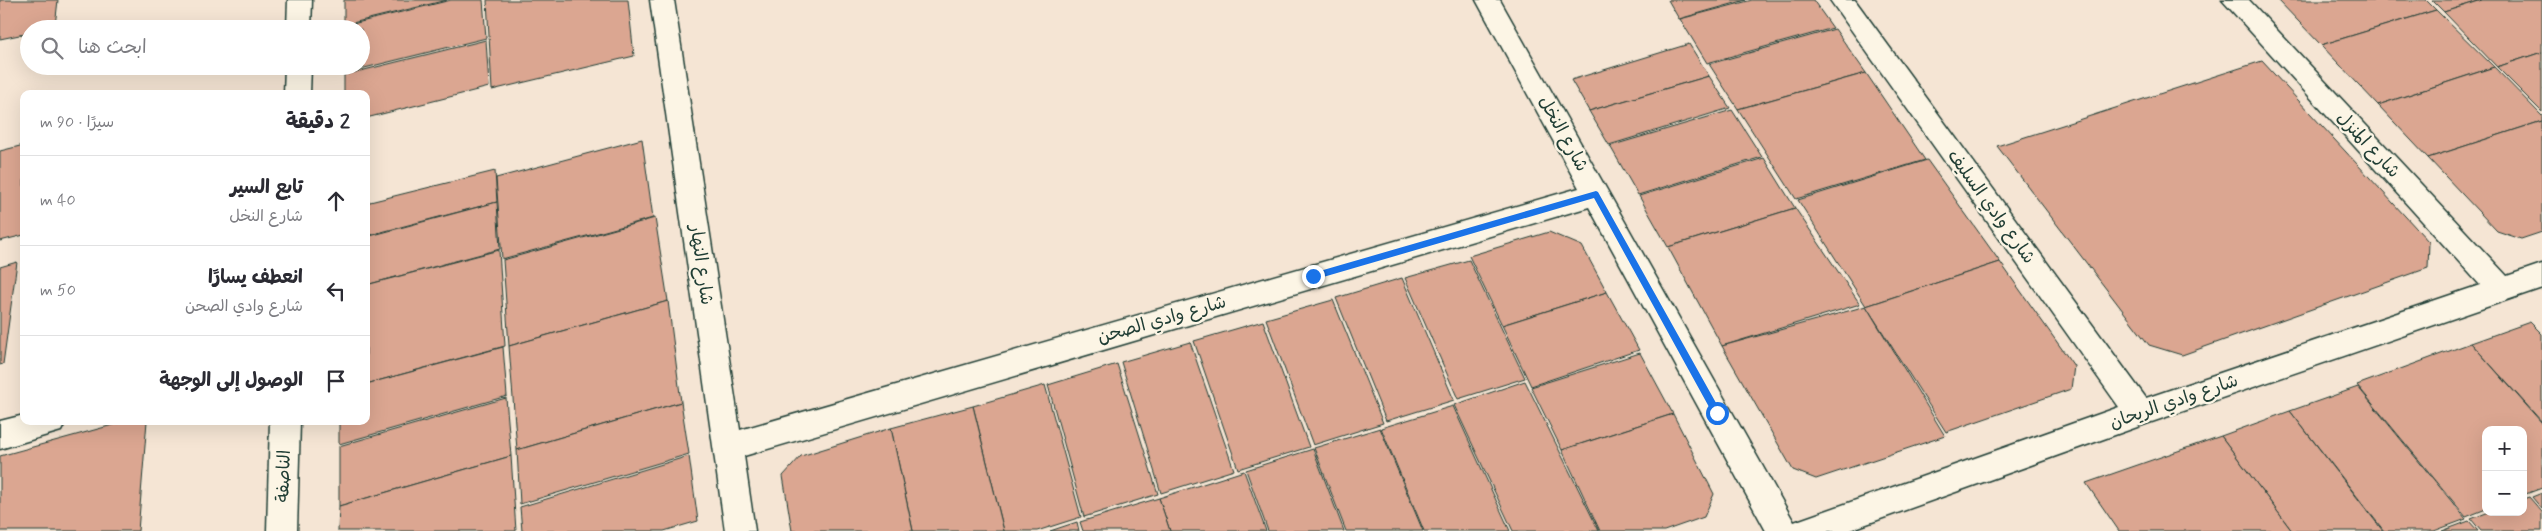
<!DOCTYPE html>
<html lang="ar">
<head>
<meta charset="utf-8">
<style>
	body { margin:0; font-family:Mynerve,"Playpen Sans Arabic",sans-serif; background:#f2f2f3; color:#2b2b33; direction:rtl }
	.controls { position:absolute; right:15px; bottom:15px; display:grid; overflow:hidden; border-radius:10px; box-shadow:0 5px 20px #0002 }
	.controls button { width:45px; height:45px; display:grid; place-items:center; padding:0; border:0; border-bottom:1px solid #e1e1e2; background:#fff; color:#2b2b33; font:25px sans-serif }
	.stop { position:absolute; width:15px; height:15px; margin:-11px; border:4px solid #1a73e8; border-radius:50%; background:#fff }
	.stop.end { background:#1a73e8; border-color:#fff; box-shadow:0 1px 5px #0008 }
	.list { margin:0; padding:0; list-style:none }
	h2 { display:flex; justify-content:space-between; align-items:center; height:65px; margin:0; padding:0 20px; font-size:21px }
	h2 small { font-size:16px; font-weight:400; color:#7c7c81 }
	.list li { display:grid; grid-template-columns:32px 1fr auto; gap:15px; align-items:center; box-sizing:border-box; height:90px; padding:0 20px; border-top:1px solid #e1e1e2 }
	.list b { display:block; font-size:19px; white-space:nowrap }
	.list p { margin:0; font-size:16px; white-space:nowrap; color:#7c7c81 }
	.list em { font-size:16px; font-style:normal; color:#7c7c81 }
	.icon { flex:none; width:28px; height:28px; fill:none; stroke:currentColor; stroke-width:2; stroke-linecap:round; stroke-linejoin:round }
	.map { position:relative; flex:none; width:2542px; height:531px; overflow:hidden; direction:ltr }
	.search { position:absolute; background:#fff; box-shadow:0 5px 20px #0002; left:20px; top:20px; width:350px; height:55px; display:flex; align-items:center; gap:12px; box-sizing:border-box; padding:0 18px; border-radius:28px; color:#7c7c81; font-size:19px }
	.panel { position:absolute; background:#fff; box-shadow:0 5px 20px #0002; left:20px; top:90px; width:350px; height:335px; border-radius:10px; direction:rtl }
	.map>svg:first-child { display:block }
</style>
</head>
<body>
<div class="map">
<svg width="2542" height="531" viewBox="0 0 2542 531">
	<rect width="100%" height="100%" fill="#f5e5d4"/>
	<filter id="ink" filterUnits="userSpaceOnUse"><feTurbulence type="fractalNoise" baseFrequency=".02" numOctaves="2"/><feDisplacementMap in="SourceGraphic" scale="10" xChannelSelector="R" yChannelSelector="G"/><feConvolveMatrix kernelMatrix="1 2 1 2 8 2 1 2 1" color-interpolation-filters="sRGB"/></filter>
	<g filter="url(#ink)">
		<g fill="#dba691" stroke="#1f3d34">
			<polygon points="0,0 58,0 55,26 29,29 29,33 0,39"/>
			<polygon points="344,0 447,0 344,25"/>
			<polygon points="451,0 483,0 486,38 344,73 344,66 361,66 361,29 344,29 344,26"/>
			<polygon points="487,0 628,0 634,56 492,90"/>
			<polygon points="1668,0 1746,0 1679,19"/>
			<polygon points="1752,0 1813,0 1833,28 1707,63 1680,19"/>
			<polygon points="2278,0 2426,0 2436,10 2321,45"/>
			<polygon points="2432,0 2482,0 2444,12"/>
			<polygon points="2482,0 2542,0 2542,52 2497,67 2444,12"/>
			<polygon points="2436,10 2494,67 2378,105 2321,45"/>
			<polygon points="1835,29 1866,73 1738,109 1709,64"/>
			<polygon points="486,40 489,87 366,118 366,94 344,94 344,75"/>
			<polygon points="1689,44 1709,76 1589,111 1571,80"/>
			<polygon points="2542,52 2542,112 2497,67"/>
			<polygon points="2262,61 2429,242 2428,268 2182,355 2149,345 1997,146"/>
			<polygon points="2494,67 2542,116 2542,121 2428,158 2378,105"/>
			<polygon points="1866,73 1925,160 1796,199 1738,109"/>
			<polygon points="1709,76 1730,108 1609,145 1589,111"/>
			<polygon points="1732,110 1762,157 1638,195 1610,146"/>
			<polygon points="2542,121 2542,232 2521,239 2497,231 2428,158"/>
			<polygon points="642,139 653,218 502,259 496,178"/>
			<polygon points="24,145 24,235 0,241 0,151"/>
			<polygon points="1764,158 1795,208 1668,247 1639,196"/>
			<polygon points="1927,160 2000,262 1866,306 1798,200"/>
			<polygon points="495,171 497,202 366,236 366,203"/>
			<polygon points="497,202 500,249 366,285 366,237"/>
			<polygon points="1795,208 1860,304 1722,346 1668,247"/>
			<polygon points="655,218 668,301 509,346 503,260"/>
			<polygon points="1549,232 1582,246 1607,292 1502,325 1469,256"/>
			<polygon points="499,250 505,346 366,384 366,285"/>
			<polygon points="1469,260 1525,378 1458,399 1405,278"/>
			<polygon points="17,262 3,364 0,365 0,267"/>
			<polygon points="2000,262 2074,366 2071,389 1946,432 1866,306"/>
			<polygon points="1402,278 1454,400 1386,421 1336,298"/>
			<polygon points="1607,292 1639,350 1531,386 1502,325"/>
			<polygon points="1333,300 1383,423 1313,445 1266,319"/>
			<polygon points="668,301 681,402 517,450 509,346"/>
			<polygon points="1866,306 1945,436 1816,479 1793,470 1722,346"/>
			<polygon points="1263,321 1309,447 1238,469 1194,341"/>
			<polygon points="2530,322 2542,334 2542,422 2471,343"/>
			<polygon points="1190,342 1234,470 1161,493 1121,362"/>
			<polygon points="2471,343 2542,423 2542,488 2523,495 2523,430 2486,430 2486,509 2466,517 2357,385"/>
			<polygon points="503,347 507,396 339,444 339,421 366,421 366,384"/>
			<polygon points="1640,353 1673,414 1562,450 1531,387"/>
			<polygon points="1117,364 1158,494 1084,517 1048,385"/>
			<polygon points="1525,381 1599,531 1513,531 1454,405"/>
			<polygon points="1045,385 1081,517 1037,531 1004,531 973,406"/>
			<polygon points="2358,387 2466,519 2434,531 2384,531 2290,411"/>
			<polygon points="506,398 511,456 339,506 339,446"/>
			<polygon points="681,402 689,454 520,504 517,450"/>
			<polygon points="973,406 1004,531 913,531 891,428"/>
			<polygon points="1453,406 1510,531 1424,531 1381,428"/>
			<polygon points="2290,411 2383,531 2292,531 2221,436"/>
			<polygon points="1673,414 1714,494 1704,517 1664,531 1600,531 1562,450"/>
			<polygon points="127,421 147,421 138,531 0,531 0,456"/>
			<polygon points="891,428 913,531 792,531 783,476 801,456"/>
			<polygon points="1380,428 1423,531 1346,531 1314,448"/>
			<polygon points="2221,436 2292,531 2119,531 2086,483"/>
			<polygon points="1313,449 1344,531 1268,531 1246,470"/>
			<polygon points="511,456 516,531 338,531 339,506"/>
			<polygon points="689,456 698,521 664,531 522,531 520,507"/>
			<polygon points="1244,471 1266,531 1170,531 1159,498"/>
			<polygon points="2542,493 2542,509 2532,497"/>
			<polygon points="2529,497 2542,512 2542,531 2481,531 2471,519 2489,512 2523,512 2523,499"/>
			<polygon points="1159,498 1170,531 1083,531 1080,522"/>
			<polygon points="2469,521 2478,531 2442,531"/>
			<polygon points="1077,522 1079,531 1050,531"/>
		</g>
		<g fill="none" stroke-linecap="round" stroke-linejoin="round">
			<defs>
				<g id="minor">
					<polygon points="288,0 312,0 311,29 287,29"/>
					<polygon points="650,0 674,0 740,430 1579,188 1476,0 1500,0 1794,522 2119,407 1830,0 1855,0 2146,398 2480,285 2222,0 2249,0 2507,276 2542,264 2542,288 2140,426 1847,531 1766,531 1589,207 744,456 755,531 725,531"/>
					<polygon points="285,66 311,66 310,94 284,94"/>
					<polygon points="24,415 24,421 66,421 61,431 0,449 0,421"/>
					<polygon points="270,421 300,421 297,531 267,531"/>
				</g>
			</defs>
			<use href="#minor" stroke="#1f3d34" stroke-width="3"/>
			<use href="#minor" fill="#fcf5e5" fill-rule="evenodd"/>
		</g>
	</g>
	<polygon fill="#1a73e8" points="1596,191 1598,192 1720,410 1720,416 1714,416 1594,198 1313,280 1309,276 1313,273"/>
	<g text-anchor="middle" dominant-baseline="central" stroke-width="4.5" stroke-linejoin="round" paint-order="stroke">
		<g font-size="18" fill="#1f3d34" stroke="#fcf5e5">
			<text transform="translate(1563 134) rotate(61)">شارع النخل</text>
			<text transform="translate(2368 145) rotate(47)">شارع المنزل</text>
			<text transform="translate(1991 207) rotate(54)">شارع وادي السليف</text>
			<text transform="translate(701 265) rotate(82)">شارع النهار</text>
			<text transform="translate(1162 320) rotate(-16)">شارع وادي الصحن</text>
			<text transform="translate(2174 402) rotate(-19)">شارع وادي الريحان</text>
			<text transform="translate(284 476) rotate(-88)">الناصفة</text>
		</g>
	</g>
</svg>
<div class="controls">
<button>+</button>
<button>−</button>
</div>
<div class="stop" style="left:1717px;top:413px"></div>
<div class="stop end" style="left:1313px;top:276px"></div>
<div class="search"><svg class="icon" aria-label="search" viewBox="0 0 24 24"><circle cx="10" cy="10" r="6"/><path d="M15 15l6 6"/></svg>ابحث هنا</div>
<section class="panel">
<h2>2 دقيقة<small>سيرًا · 90 m</small></h2>
<ul class="list">
<li><svg class="icon" aria-label="ahead" viewBox="0 0 24 24"><path d="M12 20V5M6 11l6-6 6 6"/></svg><div><b>تابع السير</b><p>شارع النخل</p></div><em>40 m</em></li>
<li><svg class="icon" aria-label="left" viewBox="0 0 24 24"><path d="M17 20v-9H6M10 6l-5 5 5 5"/></svg><div><b>انعطف يسارًا</b><p>شارع وادي الصحن</p></div><em>50 m</em></li>
<li><svg class="icon" aria-label="arrive" viewBox="0 0 24 24"><path d="M6 21V4h12l-3 4 3 4H6"/></svg><div><b>الوصول إلى الوجهة</b></div></li>
</ul>
</section>
</div>
</body>
</html>
